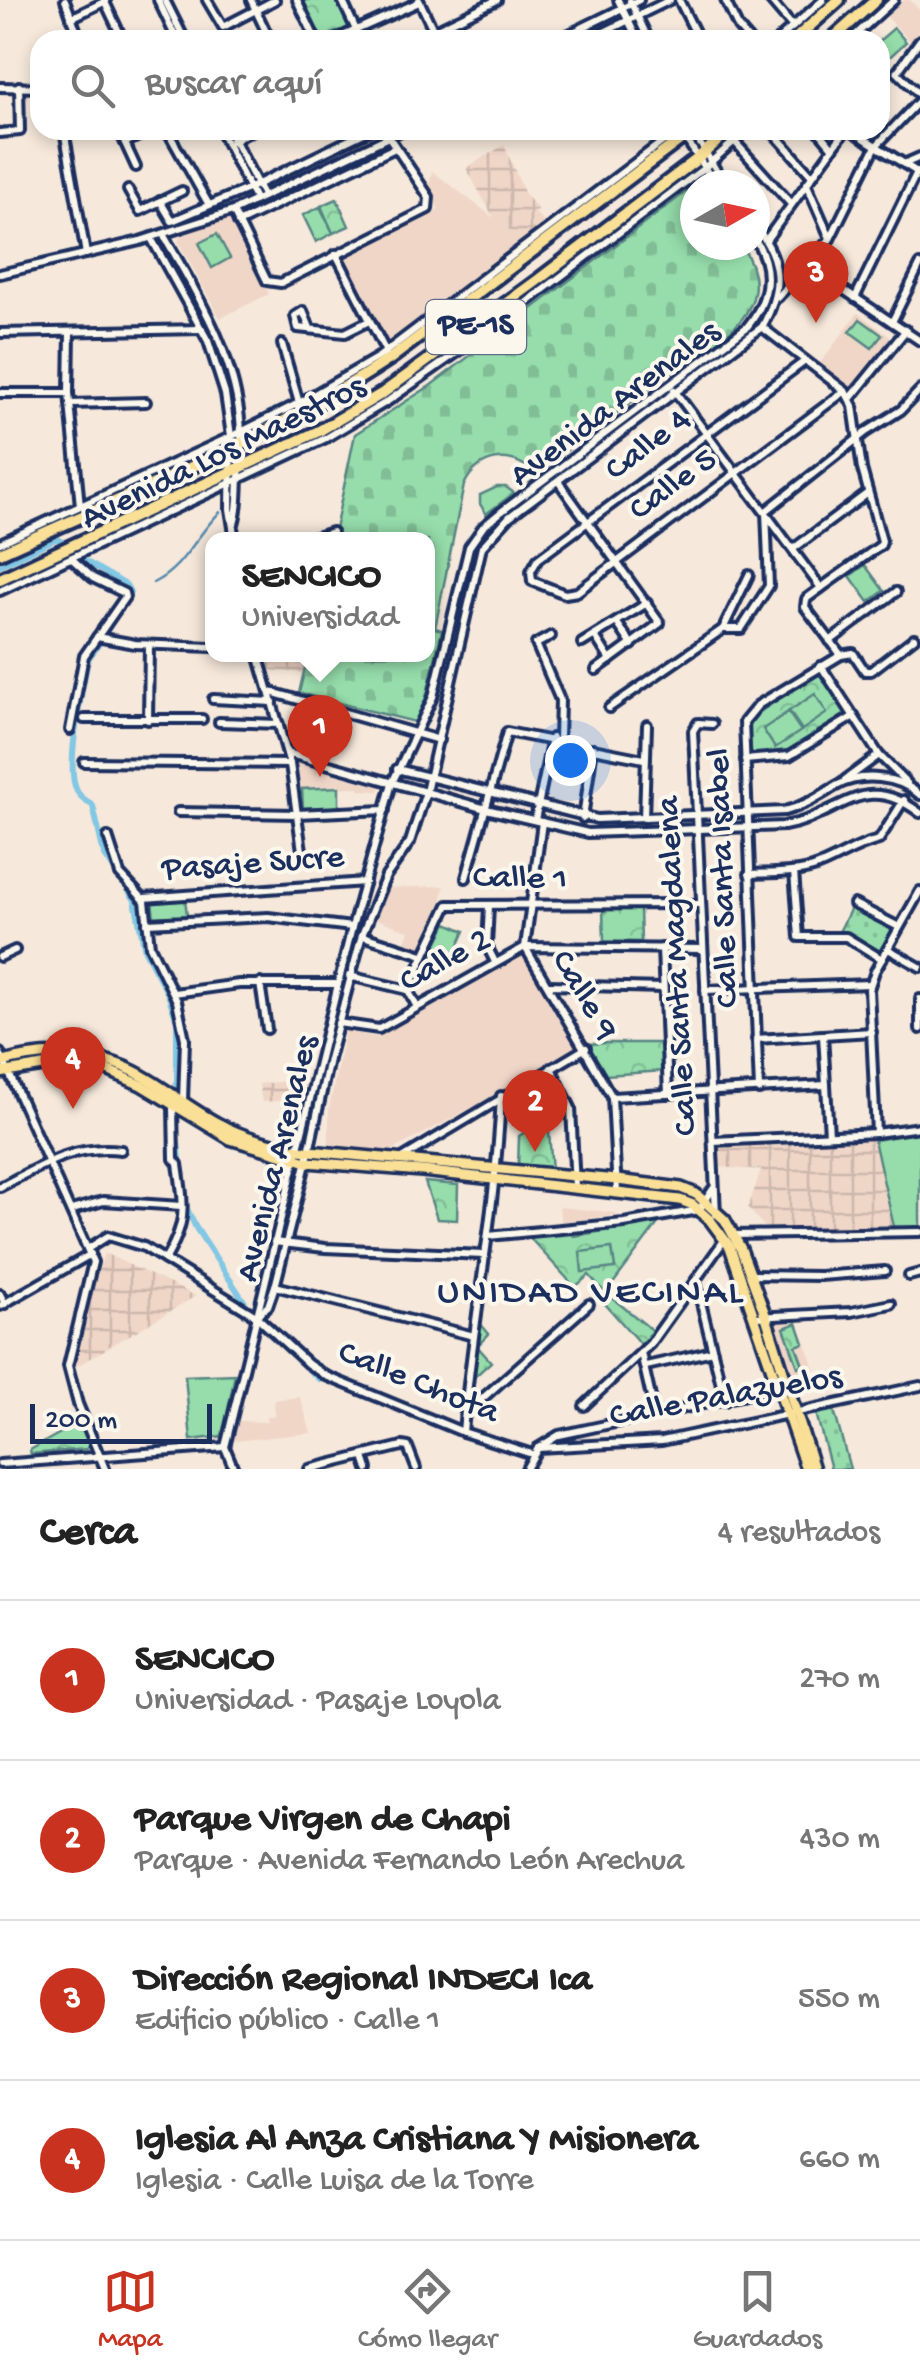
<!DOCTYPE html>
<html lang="es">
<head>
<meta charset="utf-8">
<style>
	body { margin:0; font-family:"Gochi Hand",sans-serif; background:#f6f6f6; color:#222 }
	.compass { position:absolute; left:680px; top:170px; width:90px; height:90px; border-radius:50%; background:#fff; box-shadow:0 5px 15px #0003; rotate:81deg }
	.scale { position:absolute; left:30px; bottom:25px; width:182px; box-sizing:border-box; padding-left:10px; border:5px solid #1b2f5e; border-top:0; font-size:28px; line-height:35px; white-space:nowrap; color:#1b2f5e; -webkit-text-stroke:8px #fbf7ec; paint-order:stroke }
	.you { position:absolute; left:570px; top:760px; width:35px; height:35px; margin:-25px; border:8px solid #fff; border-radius:50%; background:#1a73e8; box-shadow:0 0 0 15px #1a73e833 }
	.badge { display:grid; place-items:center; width:65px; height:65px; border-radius:50%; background:#c8321e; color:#fff; font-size:32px; font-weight:700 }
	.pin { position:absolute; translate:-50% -82px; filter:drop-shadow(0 2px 5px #0008) }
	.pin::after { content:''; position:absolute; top:52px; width:35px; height:30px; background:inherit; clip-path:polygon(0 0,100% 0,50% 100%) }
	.popup { position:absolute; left:205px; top:532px; width:230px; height:130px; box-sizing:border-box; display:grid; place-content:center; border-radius:20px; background:#fff; filter:drop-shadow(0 2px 8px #0005); font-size:32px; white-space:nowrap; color:#767676 }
	.popup b { font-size:38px; color:#222 }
	.popup::after { content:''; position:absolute; left:50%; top:100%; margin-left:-20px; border:20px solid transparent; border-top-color:#fff }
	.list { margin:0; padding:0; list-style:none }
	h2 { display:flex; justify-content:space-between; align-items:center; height:130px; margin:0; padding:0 40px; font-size:42px }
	h2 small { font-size:32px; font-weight:400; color:#767676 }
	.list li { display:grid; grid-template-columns:65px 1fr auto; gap:30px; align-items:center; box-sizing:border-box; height:160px; padding:0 40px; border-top:2px solid #e0e0e0 }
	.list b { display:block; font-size:38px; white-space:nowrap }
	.list p { margin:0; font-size:32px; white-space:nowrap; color:#767676 }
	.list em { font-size:32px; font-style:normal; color:#767676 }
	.icon { flex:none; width:55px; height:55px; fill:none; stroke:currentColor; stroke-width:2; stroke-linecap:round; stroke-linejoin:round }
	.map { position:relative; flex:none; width:920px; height:1469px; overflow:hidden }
	.search { position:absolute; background:#fff; box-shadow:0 5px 15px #0003; left:30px; right:30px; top:30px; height:110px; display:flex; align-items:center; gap:25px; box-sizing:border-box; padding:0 35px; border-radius:30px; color:#767676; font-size:38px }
	.sheet { height:770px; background:#fff }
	nav { display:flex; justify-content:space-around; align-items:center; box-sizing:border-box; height:140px; border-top:2px solid #e0e0e0; background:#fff; font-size:28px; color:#767676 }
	nav a { display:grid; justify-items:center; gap:5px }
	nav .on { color:#c8321e }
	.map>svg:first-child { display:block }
</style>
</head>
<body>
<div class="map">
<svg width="920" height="1469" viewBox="0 0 920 1469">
	<defs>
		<pattern id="industrial-grid" width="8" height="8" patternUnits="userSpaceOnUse" patternTransform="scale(2.5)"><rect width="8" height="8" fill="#f0d6c7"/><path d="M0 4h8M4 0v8" fill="none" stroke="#cdb8ad"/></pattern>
		<pattern id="grass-dots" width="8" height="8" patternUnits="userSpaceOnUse" patternTransform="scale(2.5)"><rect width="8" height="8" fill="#96ddab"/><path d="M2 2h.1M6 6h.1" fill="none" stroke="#81be96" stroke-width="1.8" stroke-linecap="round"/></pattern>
		<pattern id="forest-crowns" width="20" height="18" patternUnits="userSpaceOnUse" patternTransform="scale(2.5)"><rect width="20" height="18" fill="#96ddab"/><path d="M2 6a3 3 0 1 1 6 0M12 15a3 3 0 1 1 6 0" fill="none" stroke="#81be96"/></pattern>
		<pattern id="cemetery-stones" width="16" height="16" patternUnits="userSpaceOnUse" patternTransform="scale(2.5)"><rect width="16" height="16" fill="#96ddab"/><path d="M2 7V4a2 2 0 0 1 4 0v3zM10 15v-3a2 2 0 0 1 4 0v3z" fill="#81be96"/></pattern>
	</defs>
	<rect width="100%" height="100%" fill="#f6e8db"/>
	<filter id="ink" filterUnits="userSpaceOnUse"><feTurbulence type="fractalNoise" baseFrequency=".01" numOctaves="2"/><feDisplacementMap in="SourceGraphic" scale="20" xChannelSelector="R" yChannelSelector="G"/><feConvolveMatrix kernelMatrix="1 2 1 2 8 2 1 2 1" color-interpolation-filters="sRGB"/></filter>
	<g filter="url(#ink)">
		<g fill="#f0d6c7">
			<polygon points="904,0 910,0 920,11 920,30 910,41 886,16"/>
			<polygon points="432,171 523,240 383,345 339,253 439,210 429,187"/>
			<polygon points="228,217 232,219 269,294 220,318 178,241 180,237"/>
			<polygon points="858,313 890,337 891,344 855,388 848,389 818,366"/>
			<polygon points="297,763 380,787 379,791 359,790 359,787 296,789 293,766"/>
			<polygon points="444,886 441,902 420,951 404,945 409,931 374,918 385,888"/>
			<polygon points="522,954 578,1051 389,1152 326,1153 329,1149 329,1109 345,1031 376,1037"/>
			<polygon points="559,1207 616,1213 616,1215 561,1222"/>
			<polygon points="772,1323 798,1323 815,1370 789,1373"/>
			<polygon points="300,1397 311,1433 234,1441 238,1421 267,1422 267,1417 275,1416 274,1400"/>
		</g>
		<g fill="url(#industrial-grid)">
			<polygon points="504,145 524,192 538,210 535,213 545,224 523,240 495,220 466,168"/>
			<polygon points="266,655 308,655 303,673 270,670"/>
			<polygon points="309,1079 305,1099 262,1102 259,1084"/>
			<polygon points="874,1140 895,1231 769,1232 748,1208 761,1170 718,1167 718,1147"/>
			<polygon points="104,1253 196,1296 75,1367 72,1361"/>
		</g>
		<g fill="url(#grass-dots)" stroke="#588684" stroke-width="2.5">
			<polygon points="852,906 895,928 880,953 839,932"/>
			<polygon points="479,1322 489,1334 477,1346 491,1362 472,1379"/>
			<polygon points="834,1410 850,1469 831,1469 816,1413"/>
		</g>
		<g fill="url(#forest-crowns)" stroke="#588684" stroke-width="2.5">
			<polygon points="299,0 339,0 352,27 327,40 319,40"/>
			<polygon points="337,199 349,226 333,233 321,206"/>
			<polygon points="497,487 506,487 514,493 486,514 480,504 480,495"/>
			<polygon points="821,670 848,712 791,750 750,755 749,728 754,716"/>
			<polygon points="603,909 640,909 641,942 604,941"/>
			<polygon points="606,1043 662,1043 663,1071 606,1075 588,1044"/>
			<polygon points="548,1118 552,1171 518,1168 519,1136"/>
			<polygon points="425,1182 458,1185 457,1220 437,1219"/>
			<polygon points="659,1222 606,1293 653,1331 642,1346 600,1298 605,1293 589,1275 575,1287 529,1237 569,1233 574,1236"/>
			<polygon points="797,1323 804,1343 796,1346 803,1365 798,1367 784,1328"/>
			<polygon points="80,1422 89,1445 87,1449 31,1454 30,1450"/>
		</g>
		<path fill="url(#cemetery-stones)" stroke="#588684" stroke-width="2.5" d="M 695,185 L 695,245 L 741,245 C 783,308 722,338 676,372 L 674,370 L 535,474 C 511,450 479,455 464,485 L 435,628 L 442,630 L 425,702 L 415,722 L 299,693 L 308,655 L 428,654 L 428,540 L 333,539 L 355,434 L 430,386 Z"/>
		<g fill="#96ddab" stroke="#588684" stroke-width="2.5">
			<polygon points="894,28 906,42 882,64 880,40"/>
			<polygon points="320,207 333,233 316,242 303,215"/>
			<polygon points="217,234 230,258 212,268 199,243"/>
			<polygon points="860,319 882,335 872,348 850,332"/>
			<polygon points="865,565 884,591 869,602 850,576"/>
			<polygon points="815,694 827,713 802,730 789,711"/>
			<polygon points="788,712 801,731 775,748 763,729"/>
			<polygon points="307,724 334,732 331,745 303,738"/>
			<polygon points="339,787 339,807 303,808 302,789"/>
			<polygon points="185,898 187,916 154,918 152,900"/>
			<polygon points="447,923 465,931 451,962 432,954"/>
			<polygon points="920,1132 920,1228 895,1231 874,1140"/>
			<polygon points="612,1248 615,1268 582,1272 580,1252"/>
			<polygon points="235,1374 223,1436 191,1440 185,1376"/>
		</g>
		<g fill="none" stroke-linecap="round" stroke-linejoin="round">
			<g stroke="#598aae" stroke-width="2.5">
				<polyline points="161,244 210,330"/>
				<path d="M 153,583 C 185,567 196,535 220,512"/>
			</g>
			<g stroke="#82c7e3" stroke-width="6">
				<polyline points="85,561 126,585 130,592 104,636"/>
				<polyline points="0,565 57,538 64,544"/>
				<path d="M 101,641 L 88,659 L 86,669 C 81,697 66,765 76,789 C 79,798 87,800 93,806 L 104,854 L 135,900 L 145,951 L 168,994 L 177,1021 L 177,1137 L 187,1209 L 196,1228 L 259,1324 L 319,1379"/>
				<polyline points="69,1060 102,1065 129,1075"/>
			</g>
			<defs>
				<g id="minor">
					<polyline points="65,0 80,40"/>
					<polyline points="104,0 123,40"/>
					<polyline points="158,0 177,40"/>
					<polyline points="165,0 185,40"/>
					<polyline points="207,0 223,27 275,0"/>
					<polyline points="251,0 270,40"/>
					<polyline points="297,0 316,40"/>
					<polyline points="342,0 356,30"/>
					<polyline points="419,0 438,40"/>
					<polyline points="618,0 638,40"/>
					<polyline points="679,0 699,40"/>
					<polyline points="725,0 738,27 749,40"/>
					<polyline points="770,0 793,27"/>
					<polyline points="630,1 649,40"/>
					<polyline points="71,18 106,1"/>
					<polyline points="433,31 497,0"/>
					<polyline points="334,40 419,2"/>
					<polyline points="557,40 639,0"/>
					<polyline points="588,40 670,0"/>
					<polyline points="778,40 823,0"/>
					<polyline points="850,40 894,0"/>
					<polyline points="920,40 897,72 920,95"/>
					<polyline points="0,87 40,88"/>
					<polyline points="64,130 86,254"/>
					<polyline points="119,130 136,167"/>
					<polyline points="167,130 209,205"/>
					<polyline points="220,130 255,199"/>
					<polyline points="229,130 263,195"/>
					<polyline points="692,130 725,185"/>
					<polyline points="771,130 812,176"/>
					<polyline points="818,130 832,147"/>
					<polyline points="851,130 917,172"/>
					<polyline points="0,133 20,131 19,86"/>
					<polyline points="684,136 716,185"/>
					<polyline points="232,141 253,130"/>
					<polyline points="735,142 791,204"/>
					<polyline points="125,143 150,130"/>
					<polyline points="904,164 920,157"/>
					<polyline points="807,185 830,238"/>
					<polyline points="128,190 140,211 182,191"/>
					<polyline points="160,201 172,221 250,188 370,130"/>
					<polyline points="233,211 267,281 281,283 428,209 429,197 389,137"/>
					<polyline points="238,223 395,148"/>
					<path d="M 163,234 C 198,295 238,359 241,432 C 242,448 240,463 239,478 C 238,495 239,508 234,524"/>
					<polyline points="151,238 208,341 225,394 231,436 230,509 235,540"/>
					<polyline points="766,240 846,130"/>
					<polyline points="336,254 386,352"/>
					<polyline points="808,266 920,341"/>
					<polyline points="0,274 140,241 233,211 403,130"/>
					<polyline points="778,297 830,239 876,146 920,100"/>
					<polyline points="855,298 917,172"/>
					<polyline points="892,322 920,265"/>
					<polyline points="762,327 845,391 853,406 862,469 882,541 881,545 821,588"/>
					<polyline points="310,328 303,311 295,316 298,328 345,333 369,321"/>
					<polyline points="0,333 202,329"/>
					<polyline points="70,333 69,393 80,506"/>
					<polyline points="282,344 299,403"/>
					<polyline points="805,361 538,559 531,571 532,581 565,594 577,592 845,391"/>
					<polyline points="674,390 821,588 806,599 805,607 841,655 853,653 865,671 871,671 914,638"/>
					<polyline points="0,393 69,393"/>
					<polyline points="850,399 906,330"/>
					<polyline points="70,404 146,402"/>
					<polyline points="558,481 660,623 596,670"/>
					<polyline points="307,540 332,532"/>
					<polyline points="0,543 241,432 299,403 380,356 678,130"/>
					<polyline points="793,549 868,493"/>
					<polyline points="0,591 326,438 388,401 502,321 703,169 747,130"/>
					<polyline points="617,623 632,645"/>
					<polyline points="723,629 741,629 769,586 766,511 866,432 901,410 920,390"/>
					<polyline points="551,636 536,644 560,700 559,740"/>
					<polyline points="595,636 610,660"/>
					<polyline points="97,637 135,644 212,647"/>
					<polyline points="830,641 896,592"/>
					<polyline points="582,643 647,603"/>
					<polyline points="258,654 290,764 303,858"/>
					<polyline points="821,666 879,755 907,783"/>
					<polyline points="271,692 439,740"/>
					<polyline points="213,699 273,702"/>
					<polyline points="609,708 723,629 749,575"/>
					<polyline points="84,719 202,719"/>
					<polyline points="148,720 149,645"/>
					<polyline points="219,722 279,724"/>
					<polyline points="712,724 698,723 693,731 716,1214"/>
					<polyline points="70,730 84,656 125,597 124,593 93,578 71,558"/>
					<path d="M 287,753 L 486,809 L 588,833 L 784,826 C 840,817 862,769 920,813"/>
					<polyline points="745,760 789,756 854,716"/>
					<polyline points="84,762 290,764"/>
					<path d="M 397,769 L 597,819 L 785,811 C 805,806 819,796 836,786 C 862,772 899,776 920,795"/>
					<polyline points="845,780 879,755"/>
					<polyline points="178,812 297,814 385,810"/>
					<polyline points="583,818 593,748"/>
					<polyline points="644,818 647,725"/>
					<polyline points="535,820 552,738"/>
					<polyline points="542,822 525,947 612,1097 617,1192"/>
					<polyline points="108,837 120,874 145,901 150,946 177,1001 185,1039 183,1101"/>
					<polyline points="794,872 799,937 846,937 882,959"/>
					<path d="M 749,874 C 770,873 793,874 813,868 C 837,860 851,847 879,840 L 904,800"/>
					<polyline points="466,878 507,732 644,759"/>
					<polyline points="144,898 365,882"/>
					<polyline points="854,904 899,927"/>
					<polyline points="489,906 487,946 495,962"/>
					<polyline points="147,923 268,917 352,927"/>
					<polyline points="363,936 423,955"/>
					<polyline points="662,948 668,1094"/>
					<polyline points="888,949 920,967"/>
					<polyline points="0,957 15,950"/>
					<polyline points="349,976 408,990"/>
					<polyline points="260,983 267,1029"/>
					<polyline points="549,985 663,988"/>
					<polyline points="705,990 870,984"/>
					<polyline points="174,993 239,984 337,984"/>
					<polyline points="920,999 920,1029"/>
					<polyline points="417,1007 408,990 448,905 700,904"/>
					<polyline points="338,1023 379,1029 525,947 702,949"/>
					<polyline points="823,1035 829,1135"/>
					<polyline points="756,1039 872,1032"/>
					<polyline points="0,1053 93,1262 68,1366 78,1404 105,1469"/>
					<polyline points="551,1068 571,1108 575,1187"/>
					<polyline points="759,1090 744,722 758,705 841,655"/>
					<polyline points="612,1097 826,1085"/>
					<polyline points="876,1133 869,989 875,971 920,891"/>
					<polyline points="713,1141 876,1133 920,1127"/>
					<polyline points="399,1160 586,1048"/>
					<path d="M 0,1187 C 41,1166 73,1144 121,1150"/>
					<polyline points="72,1210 103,1201 182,1206"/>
					<polyline points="734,1235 920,1232"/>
					<polyline points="488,1236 624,1223 699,1210 713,1189"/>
					<polyline points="274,1242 325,1248 484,1255"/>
					<polyline points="89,1248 108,1236 144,1247 256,1316 308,1364 326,1376 463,1432 532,1454"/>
					<path d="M 165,1260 C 188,1221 184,1207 178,1164 L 174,1159 L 173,1107"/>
					<polyline points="752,1275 820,1276 885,1271"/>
					<polyline points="909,1276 920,1273"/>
					<polyline points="696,1282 725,1401"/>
					<polyline points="275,1286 474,1336"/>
					<polyline points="0,1294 5,1304"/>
					<polyline points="0,1306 91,1254"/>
					<path d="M 256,1316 L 268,1306 L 276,1283 L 309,1152 L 329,1059 L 362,935 L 386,876 L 410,842 L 426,792 L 482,547 L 509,517 L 762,327 C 783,289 782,260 755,225"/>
					<polyline points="755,1317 851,1312 891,1304"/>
					<polyline points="641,1353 655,1415"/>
					<polyline points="646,1366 713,1351"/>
					<polyline points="584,1406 650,1344 725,1239"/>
					<polyline points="466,1413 589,1304"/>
					<path d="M 463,1432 C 473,1319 496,1209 501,1096"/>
					<polyline points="538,1448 662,1441 920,1386"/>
					<polyline points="364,1457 368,1469"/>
					<polyline points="0,1464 225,1447"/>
					<path d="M 234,1469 L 225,1447 L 352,927 L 392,783 L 433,697 L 469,547 L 483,527 L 501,512 L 747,327 C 769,300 774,270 755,239"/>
					<polyline points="309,1469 402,1446 408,1447 416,1468"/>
					<polyline points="526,1469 538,1448 559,1435 778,1388"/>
				</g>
				<g id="major">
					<path d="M 0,1063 C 46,1049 99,1051 141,1075 C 168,1090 192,1110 219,1124 C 244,1138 272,1144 299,1150 L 617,1180 L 681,1188 L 696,1194 L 725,1220 L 741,1249 L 766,1317 L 814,1469"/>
					<polyline points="0,1073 62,1063 107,1070 141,1085 230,1139 307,1162 422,1171 680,1200 693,1205 710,1220 730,1247 806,1469"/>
				</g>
				<g id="highway">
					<polyline points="794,40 839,0"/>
					<polyline points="831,40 876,0"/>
					<path d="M 0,553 C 131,493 270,439 391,358 L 693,130"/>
					<polyline points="0,579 319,431 383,393 538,280 696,160 730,130"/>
				</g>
			</defs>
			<use href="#minor" stroke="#1b2f5e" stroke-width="14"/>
			<use href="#major" stroke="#1b2f5e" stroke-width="16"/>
			<use href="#highway" stroke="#1b2f5e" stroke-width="18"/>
			<use href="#minor" stroke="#fbf7ec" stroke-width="6"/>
			<use href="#major" stroke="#fadf96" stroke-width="9"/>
			<use href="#highway" stroke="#fadf96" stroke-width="10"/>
		</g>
	</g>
	<g text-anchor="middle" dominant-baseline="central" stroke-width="8" stroke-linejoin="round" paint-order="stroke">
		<rect fill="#fbf7ec" stroke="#5e6b89" stroke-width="2.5" x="426" y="300" width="100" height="54" rx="8"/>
		<g font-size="32" font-weight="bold" fill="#1b2f5e">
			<text x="476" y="327">PE-1S</text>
		</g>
		<g font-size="35" fill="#1b2f5e" stroke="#fbf7ec">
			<text transform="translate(616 405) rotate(-37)">Avenida Arenales</text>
			<text transform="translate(649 446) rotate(-37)">Calle 4</text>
			<text transform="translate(224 454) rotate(-26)">Avenida Los Maestros</text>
			<text transform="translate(674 486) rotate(-36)">Calle 5</text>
			<text transform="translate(253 865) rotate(-4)">Pasaje Sucre</text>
			<text transform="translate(725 878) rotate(-92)">Calle Santa Isabel</text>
			<text transform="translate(520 880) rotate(1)">Calle 1</text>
			<text transform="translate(446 962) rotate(-29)">Calle 2</text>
			<text transform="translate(679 966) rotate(-93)">Calle Santa Magdalena</text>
			<text transform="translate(583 996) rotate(59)">Calle 9</text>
			<text transform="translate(279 1159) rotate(-76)">Avenida Arenales</text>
			<text transform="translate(418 1384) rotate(22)">Calle Chota</text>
			<text transform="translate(726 1398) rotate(-10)">Calle Palazuelos</text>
		</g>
		<g font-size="38" letter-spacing="2.5" fill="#1b2f5e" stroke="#fbf7ec">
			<text x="591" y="1294">UNIDAD VECINAL</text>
		</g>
	</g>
</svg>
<svg class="compass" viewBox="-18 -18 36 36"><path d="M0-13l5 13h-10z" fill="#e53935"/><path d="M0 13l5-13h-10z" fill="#767676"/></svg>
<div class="scale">200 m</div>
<div class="you"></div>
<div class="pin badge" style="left:320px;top:777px">1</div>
<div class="popup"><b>SENCICO</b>Universidad</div>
<div class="pin badge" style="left:535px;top:1152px">2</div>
<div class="pin badge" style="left:816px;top:323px">3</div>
<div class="pin badge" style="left:73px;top:1109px">4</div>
<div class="search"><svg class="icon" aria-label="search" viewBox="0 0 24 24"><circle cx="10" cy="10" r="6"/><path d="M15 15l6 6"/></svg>Buscar aquí</div>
</div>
<section class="sheet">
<h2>Cerca<small>4 resultados</small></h2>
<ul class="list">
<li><span class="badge">1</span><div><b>SENCICO</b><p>Universidad · Pasaje Loyola</p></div><em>270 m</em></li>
<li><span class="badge">2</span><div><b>Parque Virgen de Chapi</b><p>Parque · Avenida Fernando León Arechua</p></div><em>430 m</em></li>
<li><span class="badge">3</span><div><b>Dirección Regional INDECI Ica</b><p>Edificio público · Calle 1</p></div><em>550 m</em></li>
<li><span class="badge">4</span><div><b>Iglesia Al Anza Cristiana Y Misionera</b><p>Iglesia · Calle Luisa de la Torre</p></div><em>660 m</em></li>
</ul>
</section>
<nav>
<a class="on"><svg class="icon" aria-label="map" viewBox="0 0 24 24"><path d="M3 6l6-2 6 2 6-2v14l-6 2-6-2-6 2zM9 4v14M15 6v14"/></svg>Mapa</a>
<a><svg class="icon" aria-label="directions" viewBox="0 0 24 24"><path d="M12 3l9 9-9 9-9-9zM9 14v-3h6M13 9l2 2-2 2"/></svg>Cómo llegar</a>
<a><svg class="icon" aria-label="saved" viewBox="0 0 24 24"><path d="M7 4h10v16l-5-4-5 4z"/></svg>Guardados</a>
</nav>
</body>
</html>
